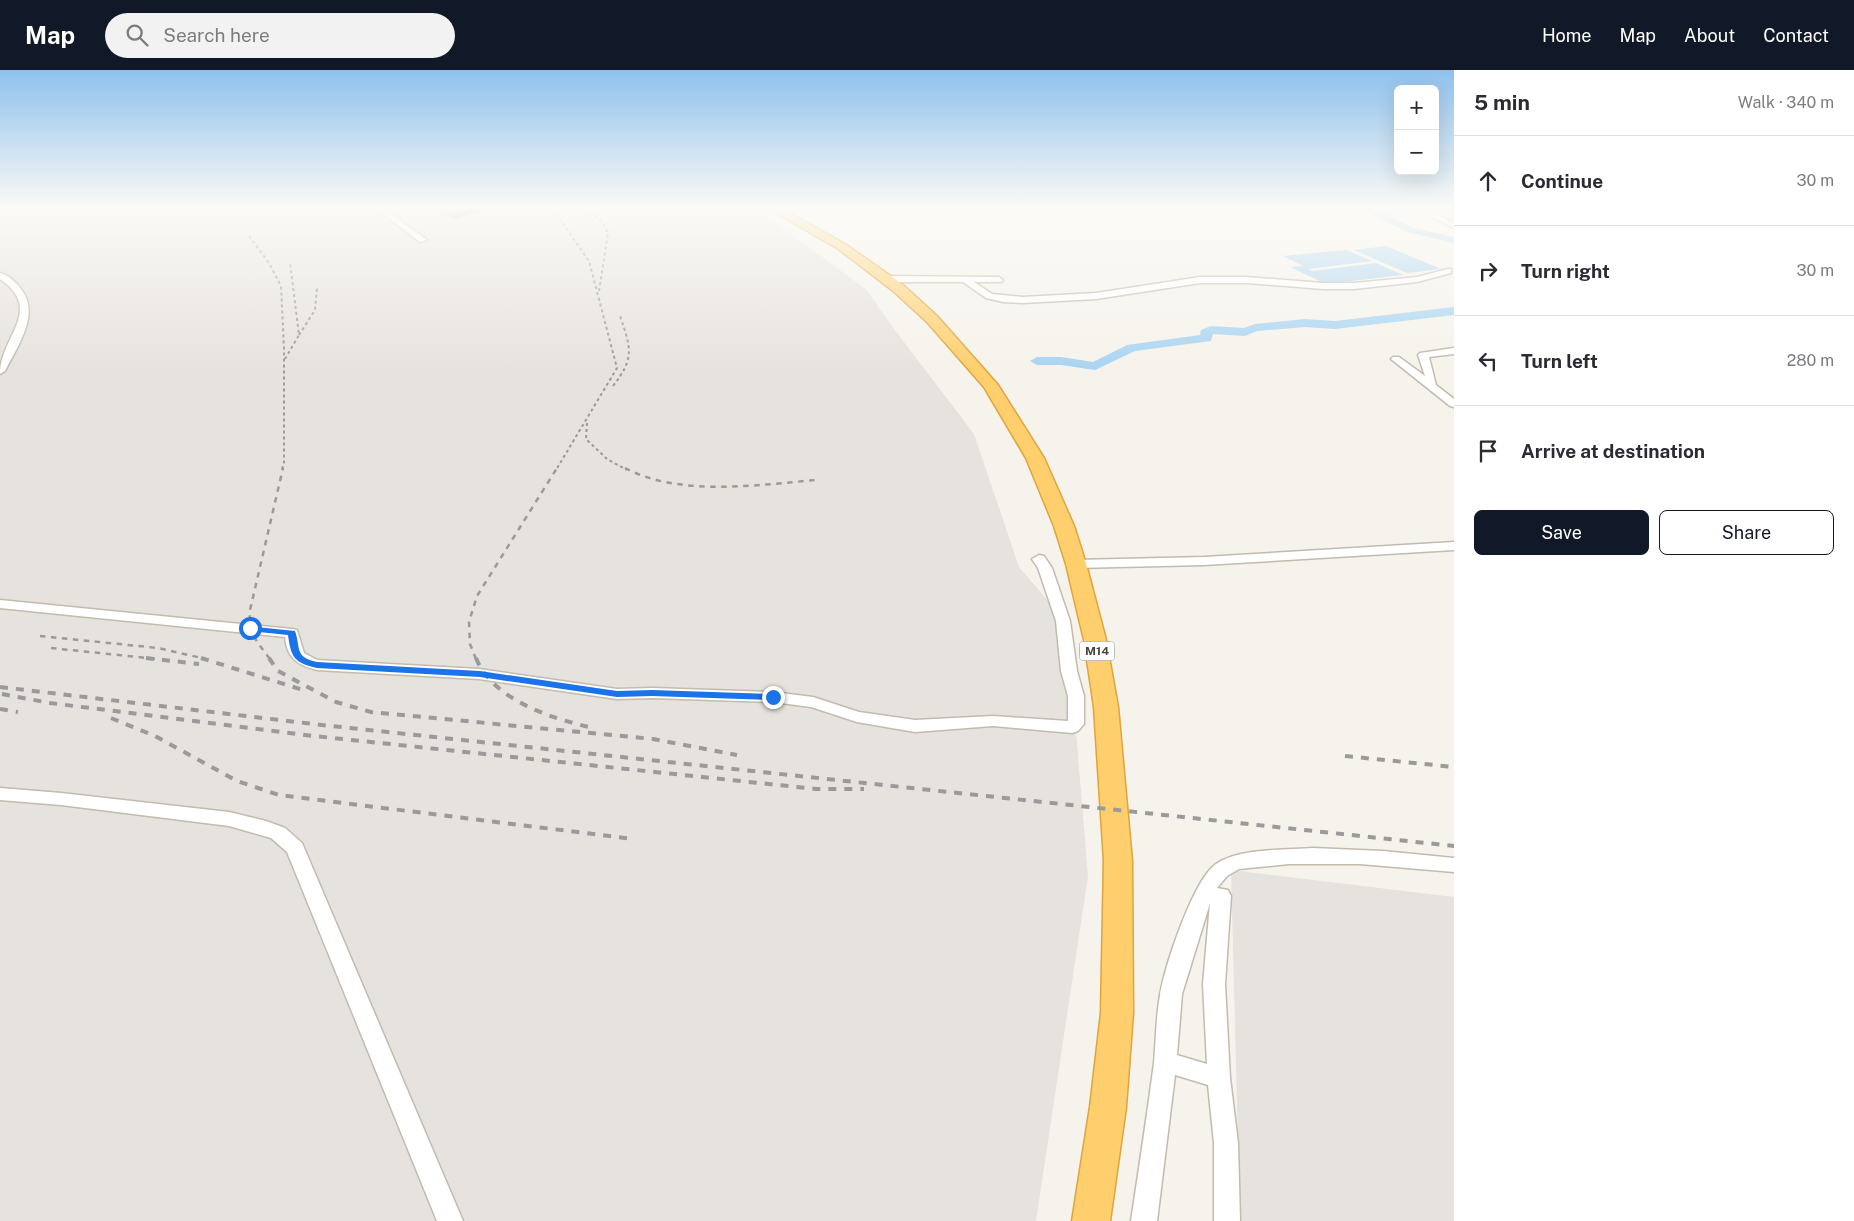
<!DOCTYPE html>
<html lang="en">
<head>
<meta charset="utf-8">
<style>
	body { margin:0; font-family:"Public Sans",sans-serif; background:#f2f2f3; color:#2b2b33 }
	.controls { position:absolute; right:15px; top:15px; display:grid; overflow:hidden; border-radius:8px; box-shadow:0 5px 20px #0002 }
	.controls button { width:45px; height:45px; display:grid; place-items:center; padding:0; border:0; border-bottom:1px solid #e1e1e2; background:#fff; color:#2b2b33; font:25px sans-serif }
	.stop { position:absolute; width:15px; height:15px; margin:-11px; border:4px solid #1a73e8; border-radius:50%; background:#fff }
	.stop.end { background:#1a73e8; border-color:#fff; box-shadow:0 1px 5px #0008 }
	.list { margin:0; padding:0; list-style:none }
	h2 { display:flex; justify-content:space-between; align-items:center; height:65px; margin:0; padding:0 20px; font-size:21px }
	h2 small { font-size:16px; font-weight:400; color:#7c7c81 }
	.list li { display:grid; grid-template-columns:32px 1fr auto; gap:15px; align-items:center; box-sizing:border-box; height:90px; padding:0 20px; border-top:1px solid #e1e1e2 }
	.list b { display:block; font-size:19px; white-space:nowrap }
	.list em { font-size:16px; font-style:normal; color:#7c7c81 }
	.actions { display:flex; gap:10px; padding:15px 20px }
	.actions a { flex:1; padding:11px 0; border:1px solid #111827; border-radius:8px; text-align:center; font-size:18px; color:#111827 }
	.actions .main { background:#111827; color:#fff }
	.icon { flex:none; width:28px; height:28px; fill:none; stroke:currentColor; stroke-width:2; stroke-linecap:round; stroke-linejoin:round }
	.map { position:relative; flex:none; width:1454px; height:1151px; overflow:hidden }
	header { display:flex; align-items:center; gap:30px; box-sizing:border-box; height:70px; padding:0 25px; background:#111827; color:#fff }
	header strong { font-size:24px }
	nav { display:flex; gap:28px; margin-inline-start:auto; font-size:18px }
	.search { width:350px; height:45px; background:#f2f2f3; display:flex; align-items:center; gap:12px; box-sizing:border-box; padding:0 18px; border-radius:28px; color:#7c7c81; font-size:19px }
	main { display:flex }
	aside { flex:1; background:#fff }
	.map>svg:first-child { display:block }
</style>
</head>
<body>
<header>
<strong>Map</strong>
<div class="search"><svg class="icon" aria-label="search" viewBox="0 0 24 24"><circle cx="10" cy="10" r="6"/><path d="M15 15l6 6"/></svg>Search here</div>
<nav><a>Home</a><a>Map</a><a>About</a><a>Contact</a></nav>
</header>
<main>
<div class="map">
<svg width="1454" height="1151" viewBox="0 0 1454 1151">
	<rect width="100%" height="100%" fill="#f6f3ec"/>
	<g fill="#e6e2dd">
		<polygon points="0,138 756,138 867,220 891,255 974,364 1019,497 1067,553 1088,806 1036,1151 0,1151"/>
		<polygon points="1231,800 1454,827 1454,1151 1240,1151"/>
	</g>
	<g fill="#a9d4f2">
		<polygon points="1386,176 1441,199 1407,203 1354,180"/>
		<polygon points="1346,180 1372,191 1308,199 1312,201 1376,193 1403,205 1326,214 1290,197 1303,196 1283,186"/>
	</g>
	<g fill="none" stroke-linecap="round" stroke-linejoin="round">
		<g fill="#a9d4f2" fill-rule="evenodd">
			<polygon points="1359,138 1372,138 1414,158 1454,167 1454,173 1407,162"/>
			<polygon points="1454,237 1454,245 1335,259 1305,257 1257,261 1245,266 1213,264 1211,271 1135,281 1095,300 1061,295 1037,295 1030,291 1037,287 1061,287 1093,292 1127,275 1200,265 1201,260 1211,256 1244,258 1255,254 1305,249 1335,251"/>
		</g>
		<defs>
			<g id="minor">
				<polygon points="375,138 383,138 427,170 420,172"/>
				<polygon points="1414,138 1423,138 1454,153 1454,158"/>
				<polygon points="1448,199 1451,199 1451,203 1417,212 1354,219 1323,219 1246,213 1200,213 1096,229 1023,233 1003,232 986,228 963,212 886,212 882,209 886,206 999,207 1003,210 1002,212 974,212 992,224 1023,227 1096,223 1200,207 1246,207 1323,213 1354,213 1417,207"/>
				<path d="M 0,203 C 8,205 16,212 21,219 C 41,244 17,277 5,301 L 0,304 C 0,267 45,240 0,209 Z"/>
				<polygon points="1454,278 1454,284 1429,287 1436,315 1454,329 1454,337 1450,336 1391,289 1393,287 1399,287 1425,306 1418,285 1420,283"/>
				<polygon points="1454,472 1454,480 1204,495 1076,498 1069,494 1076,490 1204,487"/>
				<path d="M 1039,485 L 1044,486 L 1052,498 L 1070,551 L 1077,601 L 1084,626 L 1084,654 L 1078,661 L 1072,663 L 993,656 L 915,662 L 857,652 L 811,637 L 773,632 L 652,628 L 617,629 L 479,609 L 317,600 C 297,595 287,588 285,567 L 0,538 L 0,530 L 292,559 L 297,560 L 304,583 L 317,590 L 479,599 L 617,619 L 652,618 L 773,622 L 813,627 L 859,642 L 915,650 L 993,646 L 1068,651 L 1068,626 L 1061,601 L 1056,551 L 1038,498 L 1032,489 Z"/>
				<polygon points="0,718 61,723 229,742 266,751 285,758 302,773 463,1151 437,1151 287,782 271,768 229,756 61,735 0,730"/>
				<path d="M 1313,778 L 1383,781 L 1454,788 L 1454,802 L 1360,794 L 1289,794 L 1239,799 L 1227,806 L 1217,818 L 1228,820 L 1231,826 L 1225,914 L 1230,1008 L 1238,1073 L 1240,1151 L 1214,1151 L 1214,1073 L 1208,1015 L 1175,1005 L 1157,1151 L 1131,1151 C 1139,1098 1147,1046 1154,993 C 1156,970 1156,947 1160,925 C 1165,896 1193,810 1216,794 C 1239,778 1285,780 1313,778 ZM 1210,833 L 1203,914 L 1207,994 L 1177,985 L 1182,924 Z"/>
			</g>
			<polygon id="highway" points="767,138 780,138 845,174 902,214 937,246 998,315 1044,388 1074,456 1086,494 1106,570 1118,637 1132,791 1133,943 1126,1037 1110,1151 1072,1151 1090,1037 1101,943 1104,791 1094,637 1084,570 1066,494 1054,456 1026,388 984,317 927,252 892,220 837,178"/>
		</defs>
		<use href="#minor" stroke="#c2bbae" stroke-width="3"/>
		<use href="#highway" stroke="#e0a43c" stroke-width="3"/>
		<use href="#minor" fill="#fff" fill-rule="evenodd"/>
		<use href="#highway" fill="#ffcf6e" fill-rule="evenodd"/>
		<g stroke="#9a9a9a" stroke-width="2" stroke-dasharray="3 3" stroke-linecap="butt">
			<polyline points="545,138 556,144 589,191 617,298 556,400"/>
			<polyline points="590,142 603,153 608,163 599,221"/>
			<polyline points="249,166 269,193 281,216 284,278 284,392 282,400"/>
			<polyline points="299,265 315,240 317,218"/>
			<polyline points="285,289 299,265 290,192"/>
			<path d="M 613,316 C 635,288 631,278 620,246"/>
			<polyline points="587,353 586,369 607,389 627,400"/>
		</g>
		<g stroke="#9a9a9a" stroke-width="2.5" stroke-dasharray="5.5 5.5" stroke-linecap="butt">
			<path d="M 625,398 C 679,427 757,415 816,410"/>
			<polyline points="40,566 158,578 206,589"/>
			<polyline points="51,578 157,589"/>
			<path d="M 270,589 C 257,572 248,563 250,540 L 283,398"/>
			<polyline points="476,589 470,574 469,552 477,526 557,398"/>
		</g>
		<g stroke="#9a9a9a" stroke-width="4" stroke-dasharray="8 8" stroke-linecap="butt">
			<polyline points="146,588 199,594"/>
			<polyline points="201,588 303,620"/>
			<polyline points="269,588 278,601 336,632 371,642 653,669 737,685"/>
			<path d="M 476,588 C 492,629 550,648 589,657"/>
			<polyline points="0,617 322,655 1454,776"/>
			<polyline points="2,624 50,633 314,666 816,719 864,719"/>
			<polyline points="0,639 18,642"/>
			<polyline points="111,648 155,666 237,711 279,725 633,769"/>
			<polyline points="1345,686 1454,697"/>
		</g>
	</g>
	<polygon fill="#bab2a6" points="426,138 495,138 454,149"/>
	<polygon fill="#979187" points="471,138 495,138 454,149 454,143"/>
	<polygon fill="#d8cfc1" stroke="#979187" points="441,138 471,138 454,143"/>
	<linearGradient id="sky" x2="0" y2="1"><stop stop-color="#8fc1ec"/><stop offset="0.46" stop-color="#fbfaf6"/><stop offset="1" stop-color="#fbfaf6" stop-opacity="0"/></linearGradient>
	<rect width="1454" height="299" fill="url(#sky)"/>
	<path fill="#1a73e8" d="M 247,556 L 295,561 C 301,578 294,587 317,592 L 480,601 L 617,621 L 652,620 L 773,624 L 777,627 L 773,630 L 652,626 L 617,627 L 480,607 L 317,598 C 294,593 291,587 288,565 L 250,561 L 247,560 Z"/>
	<g text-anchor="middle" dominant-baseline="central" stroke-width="4.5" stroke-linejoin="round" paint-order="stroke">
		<rect fill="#fff" stroke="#817c74" stroke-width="1" x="1079.5" y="571.5" width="35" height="19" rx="4"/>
		<g font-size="12" font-weight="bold" fill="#4b4439">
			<text x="1097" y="581">M14</text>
		</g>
	</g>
</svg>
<div class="controls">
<button>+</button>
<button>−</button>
</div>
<div class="stop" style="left:250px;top:558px"></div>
<div class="stop end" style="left:773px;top:627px"></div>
</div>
<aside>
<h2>5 min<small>Walk · 340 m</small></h2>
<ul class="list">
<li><svg class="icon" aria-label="ahead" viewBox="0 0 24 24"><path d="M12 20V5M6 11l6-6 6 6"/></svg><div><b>Continue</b></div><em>30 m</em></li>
<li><svg class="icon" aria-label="right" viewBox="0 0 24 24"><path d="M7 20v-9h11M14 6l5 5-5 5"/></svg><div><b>Turn right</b></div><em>30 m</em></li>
<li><svg class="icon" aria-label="left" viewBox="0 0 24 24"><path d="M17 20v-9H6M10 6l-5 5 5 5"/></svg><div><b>Turn left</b></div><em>280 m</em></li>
<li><svg class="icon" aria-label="arrive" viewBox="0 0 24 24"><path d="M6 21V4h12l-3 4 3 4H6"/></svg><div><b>Arrive at destination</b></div></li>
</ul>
<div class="actions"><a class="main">Save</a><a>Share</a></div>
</aside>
</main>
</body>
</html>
